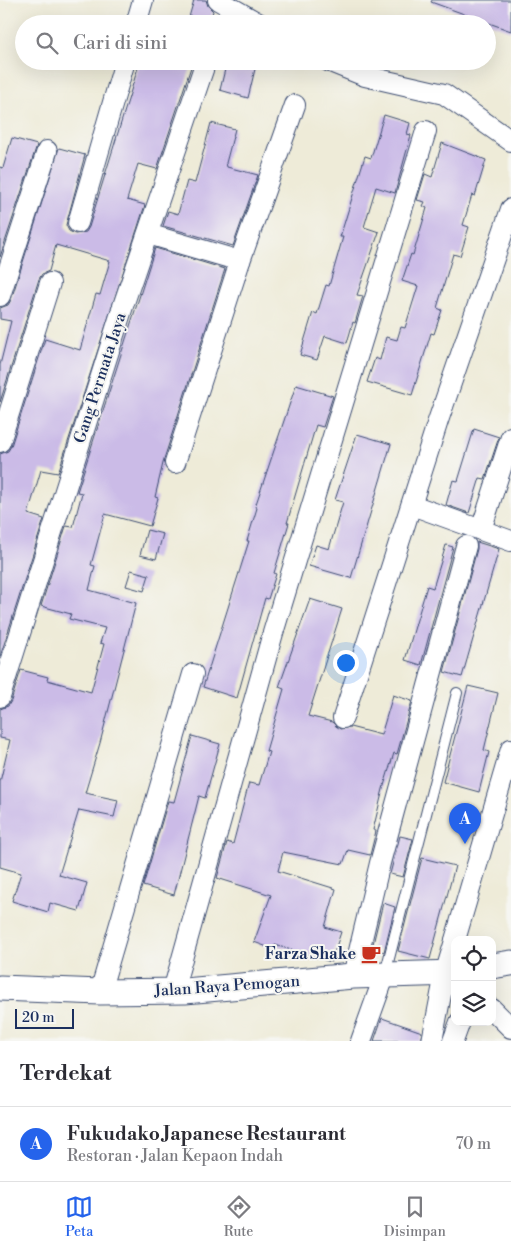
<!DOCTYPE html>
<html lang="id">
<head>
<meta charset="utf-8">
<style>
	body { margin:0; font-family:"Libre Bodoni",serif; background:#f2f2f3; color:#2b2b33 }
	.controls { position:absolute; right:15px; bottom:15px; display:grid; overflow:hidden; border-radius:10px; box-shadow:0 5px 20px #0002 }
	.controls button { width:45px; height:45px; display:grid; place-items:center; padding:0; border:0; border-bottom:1px solid #e1e1e2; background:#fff; color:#2b2b33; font:25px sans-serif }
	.scale { position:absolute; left:15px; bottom:12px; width:59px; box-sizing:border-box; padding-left:5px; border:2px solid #1b2f5e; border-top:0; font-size:14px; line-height:18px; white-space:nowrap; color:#1b2f5e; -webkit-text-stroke:4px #f6f6f2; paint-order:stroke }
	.you { position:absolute; left:345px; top:662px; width:18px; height:18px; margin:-12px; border:4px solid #fff; border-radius:50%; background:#1a73e8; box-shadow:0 0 0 8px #1a73e833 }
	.badge { display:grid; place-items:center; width:32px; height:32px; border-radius:50%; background:#2563eb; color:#fff; font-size:16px; font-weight:700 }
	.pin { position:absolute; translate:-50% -41px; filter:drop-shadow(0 1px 2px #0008) }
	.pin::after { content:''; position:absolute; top:26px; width:18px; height:15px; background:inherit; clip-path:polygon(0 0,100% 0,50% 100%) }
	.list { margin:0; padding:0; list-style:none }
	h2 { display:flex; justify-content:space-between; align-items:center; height:65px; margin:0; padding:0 20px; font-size:21px }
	h2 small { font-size:16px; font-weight:400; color:#7c7c81 }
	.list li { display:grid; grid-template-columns:32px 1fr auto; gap:15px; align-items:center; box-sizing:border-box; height:75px; padding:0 20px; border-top:1px solid #e1e1e2 }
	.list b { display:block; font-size:19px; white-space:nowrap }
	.list p { margin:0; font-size:16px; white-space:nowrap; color:#7c7c81 }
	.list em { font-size:16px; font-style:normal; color:#7c7c81 }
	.icon { flex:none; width:28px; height:28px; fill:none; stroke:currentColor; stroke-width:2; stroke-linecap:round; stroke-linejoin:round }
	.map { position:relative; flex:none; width:511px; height:1041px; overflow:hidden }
	.search { position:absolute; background:#fff; box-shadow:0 5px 20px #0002; left:15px; right:15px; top:15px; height:55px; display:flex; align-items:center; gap:12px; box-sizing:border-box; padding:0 18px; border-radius:28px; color:#7c7c81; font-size:19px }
	.sheet { height:140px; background:#fff }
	nav { display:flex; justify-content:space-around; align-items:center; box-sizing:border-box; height:70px; border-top:1px solid #e1e1e2; background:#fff; font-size:14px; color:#7c7c81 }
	nav a { display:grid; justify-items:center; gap:2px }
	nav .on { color:#2563eb }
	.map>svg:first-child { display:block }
</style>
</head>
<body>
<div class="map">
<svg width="511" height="1041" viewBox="0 0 511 1041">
	<rect width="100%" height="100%" fill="#f6f6f2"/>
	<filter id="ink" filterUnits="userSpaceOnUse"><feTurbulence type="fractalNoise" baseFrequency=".02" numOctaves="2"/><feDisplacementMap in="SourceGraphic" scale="10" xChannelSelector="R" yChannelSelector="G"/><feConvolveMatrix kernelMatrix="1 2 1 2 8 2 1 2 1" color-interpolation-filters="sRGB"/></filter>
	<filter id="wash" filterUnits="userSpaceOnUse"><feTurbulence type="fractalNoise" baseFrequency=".0096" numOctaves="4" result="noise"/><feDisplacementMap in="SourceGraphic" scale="20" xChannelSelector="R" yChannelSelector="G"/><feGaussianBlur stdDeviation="1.12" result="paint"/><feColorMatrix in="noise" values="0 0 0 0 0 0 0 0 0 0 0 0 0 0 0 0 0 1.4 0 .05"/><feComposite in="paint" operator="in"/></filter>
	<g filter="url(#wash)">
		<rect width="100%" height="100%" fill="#eeebd8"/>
		<g id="blocks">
			<g fill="#cbbbe7">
				<polygon points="194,0 206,0 208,6 213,11 209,24 187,24"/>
				<polygon points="432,0 511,0 511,31 431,2"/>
				<polygon points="140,61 193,61 157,169 138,164 127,200 145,205 58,473 41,470 28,514 44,519 0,657 0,454 8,451 11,446 45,339 80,350 96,294 100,295 110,261 56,245 49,271 42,274 39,279 0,402 0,365 11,321 0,319 0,308 8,305 11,300 59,148 85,155 66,225 69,231 75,234 86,232 89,227"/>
				<polygon points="227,61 242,61 256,65 248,98 220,90"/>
				<polygon points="384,115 410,123 407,134 411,135 395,193 376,187 364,227 379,232 357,295 363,296 355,323 353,322 347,343 325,336 317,360 300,355 313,312 317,314 326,285 329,286 343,237 340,237 365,156 371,158"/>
				<polygon points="211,123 235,129 226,163 227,167 258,175 233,246 163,226 168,211 178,214 187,181 195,183"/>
				<polygon points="12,138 37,145 0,257 0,167 3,168"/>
				<polygon points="442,143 486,160 475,196 472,195 463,225 469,227 460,256 453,254 437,308 442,310 434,334 431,333 412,395 367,382 375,358 380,360 386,337 397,340 401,327 405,328 418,286 402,281 411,254 413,255 427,208 423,206 425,202 417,200 425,174 432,177"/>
				<polygon points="155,248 225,269 164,459 155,497 158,498 150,526 105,514 91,565 95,566 89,590 136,603 100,743 85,793 118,800 114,817 79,810 59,875 87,883 79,911 50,903 48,912 12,901 21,873 0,867 0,782 10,740 0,738 0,709 8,706 11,701 21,670 48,677 47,680 91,692 104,644 100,643 105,628 69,619 71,614 41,606 66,526 73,527 82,493 77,492"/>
				<polygon points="296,385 333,396 323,427 316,425 287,523 289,523 274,573 276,574 268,599 265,598 237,698 203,687 249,541 247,541 257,508 255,507"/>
				<polygon points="474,429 499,437 485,479 480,478 469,513 446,505 453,480 458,481"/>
				<polygon points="357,434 391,444 351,578 309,566 316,545 329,549 343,502 335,500"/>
				<polygon points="147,530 163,534 156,559 140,555"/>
				<polygon points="477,542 499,549 462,677 444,672 477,549"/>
				<polygon points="446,545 453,547 421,665 405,660 427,586 433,588"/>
				<polygon points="131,570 149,575 144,591 126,586"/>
				<polygon points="310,599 342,609 308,716 332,722 340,729 350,727 381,735 393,695 412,701 397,754 394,753 383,789 373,830 376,831 370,855 348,850 343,864 283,852 278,871 336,889 325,927 341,932 331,962 275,945 273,949 254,942 271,895 217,878 227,842 233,844 249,783 259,785 269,752 266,751 284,689 279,687"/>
				<polygon points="468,686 498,693 484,750 489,752 479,792 443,782"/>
				<polygon points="192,736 220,744 205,798 199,796 174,895 143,886 168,801 174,802"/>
				<polygon points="400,836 413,839 403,877 390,874"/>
				<polygon points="422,858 455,866 430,959 398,951"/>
				<polygon points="383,903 395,907 384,952 372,948"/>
				<polygon points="382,1018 422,1032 420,1041 374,1041"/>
			</g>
		</g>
	</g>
	<g filter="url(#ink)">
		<use href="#blocks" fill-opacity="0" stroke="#3b4b70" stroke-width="1"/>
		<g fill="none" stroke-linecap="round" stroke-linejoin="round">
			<defs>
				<polyline id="service" points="385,974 457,693"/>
				<g id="minor">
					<polyline points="218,0 260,24"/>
					<polyline points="136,24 143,0"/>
					<polyline points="328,61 365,76 444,94 511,141"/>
					<polyline points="78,223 125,61"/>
					<polyline points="148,234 240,261"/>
					<polyline points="0,296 47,151"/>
					<polyline points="511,437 481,530 511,541"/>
					<polyline points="0,442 50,283"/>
					<polyline points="175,463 240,261 295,105"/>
					<polyline points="412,505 481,530"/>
					<polyline points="0,697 124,303 206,61"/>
					<polyline points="343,718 438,421 511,209"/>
					<polyline points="455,940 511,749"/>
					<polyline points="353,976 380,863 466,546"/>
					<polyline points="173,991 273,633 426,131"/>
					<polyline points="100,992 193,674"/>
					<polyline points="492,1009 511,1028"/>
					<polyline points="361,1041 385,974"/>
					<polyline points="432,1041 445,974 455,941"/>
					<polyline points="453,1041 460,1022"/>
				</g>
				<g id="tertiary">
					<polyline points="492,966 511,963"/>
					<polyline points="0,988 100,992 185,991 353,976 455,973"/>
				</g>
			</defs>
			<use href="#service" stroke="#3b4b70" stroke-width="12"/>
			<use href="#minor" stroke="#3b4b70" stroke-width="22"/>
			<use href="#tertiary" stroke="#3b4b70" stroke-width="27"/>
			<use href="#service" stroke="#fff" stroke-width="10"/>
			<use href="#minor" stroke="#fff" stroke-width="20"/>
			<use href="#tertiary" stroke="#fff" stroke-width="25"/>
		</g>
	</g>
	<defs>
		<symbol id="cafe-bare" viewBox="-9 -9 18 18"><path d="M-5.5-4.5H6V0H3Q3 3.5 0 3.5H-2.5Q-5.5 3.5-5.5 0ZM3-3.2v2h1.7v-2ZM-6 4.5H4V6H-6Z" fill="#c8321e" stroke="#f6f6f2" stroke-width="2.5" paint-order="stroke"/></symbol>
	</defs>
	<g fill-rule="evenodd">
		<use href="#cafe-bare" x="357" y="940" width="28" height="28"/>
	</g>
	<g text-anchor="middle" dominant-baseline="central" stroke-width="4" stroke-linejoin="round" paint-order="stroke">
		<g font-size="16" fill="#1b2f5e" stroke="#f6f6f2">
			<text transform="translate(100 378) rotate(-72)">Gang Permata Jaya</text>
			<text transform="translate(227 986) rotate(-4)">Jalan Raya Pemogan</text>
		</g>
		<g font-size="16" font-weight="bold" fill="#1b2f5e" stroke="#f6f6f2" text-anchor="end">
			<text x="356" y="954">Farza Shake</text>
		</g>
	</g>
</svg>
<div class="controls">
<button><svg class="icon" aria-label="locate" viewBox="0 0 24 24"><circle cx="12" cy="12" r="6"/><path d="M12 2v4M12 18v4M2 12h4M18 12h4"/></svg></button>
<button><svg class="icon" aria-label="layers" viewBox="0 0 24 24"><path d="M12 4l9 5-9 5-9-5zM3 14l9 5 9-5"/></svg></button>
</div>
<div class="scale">20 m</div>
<div class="you"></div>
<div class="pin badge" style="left:465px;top:844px">A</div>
<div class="search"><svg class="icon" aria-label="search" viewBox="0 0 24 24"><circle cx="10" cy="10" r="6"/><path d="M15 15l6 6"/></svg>Cari di sini</div>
</div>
<section class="sheet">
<h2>Terdekat<small></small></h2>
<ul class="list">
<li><span class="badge">A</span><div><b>Fukudako Japanese Restaurant</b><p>Restoran · Jalan Kepaon Indah</p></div><em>70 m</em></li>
</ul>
</section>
<nav>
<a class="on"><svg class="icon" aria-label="map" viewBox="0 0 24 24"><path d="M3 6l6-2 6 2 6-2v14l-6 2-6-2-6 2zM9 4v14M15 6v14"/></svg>Peta</a>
<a><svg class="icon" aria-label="directions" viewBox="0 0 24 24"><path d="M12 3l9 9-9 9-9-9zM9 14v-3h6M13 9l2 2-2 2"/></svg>Rute</a>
<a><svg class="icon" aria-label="saved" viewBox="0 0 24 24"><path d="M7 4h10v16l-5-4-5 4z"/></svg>Disimpan</a>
</nav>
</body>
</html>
